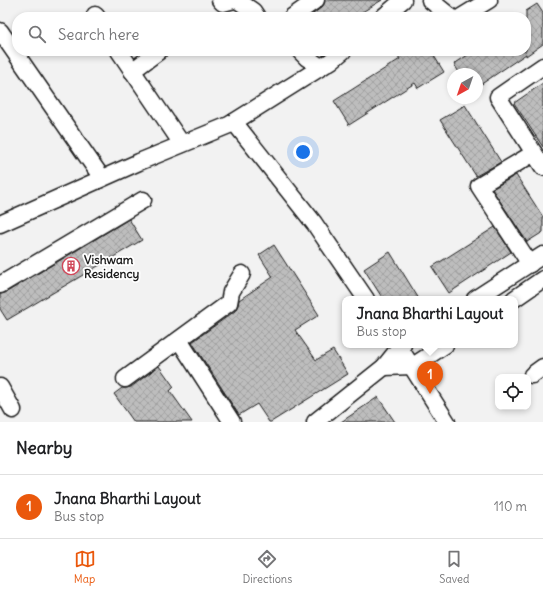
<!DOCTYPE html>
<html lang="en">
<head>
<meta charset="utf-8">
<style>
	body { margin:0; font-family:Delius,sans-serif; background:#f2f2f2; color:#202124 }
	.controls { position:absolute; right:12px; bottom:12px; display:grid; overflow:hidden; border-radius:8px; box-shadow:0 2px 6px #0003 }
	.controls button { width:36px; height:36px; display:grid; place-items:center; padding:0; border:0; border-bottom:1px solid #e0e0e0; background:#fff; color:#202124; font:20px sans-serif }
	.compass { position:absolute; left:447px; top:68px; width:36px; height:36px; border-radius:50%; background:#fff; box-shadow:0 2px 6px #0003; rotate:220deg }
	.you { position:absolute; left:303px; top:152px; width:14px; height:14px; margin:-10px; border:3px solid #fff; border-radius:50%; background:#1a73e8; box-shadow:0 0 0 6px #1a73e833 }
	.badge { display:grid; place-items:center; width:26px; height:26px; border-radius:50%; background:#ea580c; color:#fff; font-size:13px; font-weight:700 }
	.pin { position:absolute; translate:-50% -33px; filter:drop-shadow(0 1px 2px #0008) }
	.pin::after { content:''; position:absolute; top:21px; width:14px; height:12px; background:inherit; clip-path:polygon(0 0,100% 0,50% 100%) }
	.popup { position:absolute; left:342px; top:296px; width:176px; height:52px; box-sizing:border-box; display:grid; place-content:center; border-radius:8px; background:#fff; filter:drop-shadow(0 1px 3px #0005); font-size:13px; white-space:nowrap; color:#757577 }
	.popup b { font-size:15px; color:#202124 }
	.popup::after { content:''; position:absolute; left:50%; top:100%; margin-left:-8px; border:8px solid transparent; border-top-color:#fff }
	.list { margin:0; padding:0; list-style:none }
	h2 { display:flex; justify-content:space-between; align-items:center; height:52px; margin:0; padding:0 16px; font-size:17px }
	h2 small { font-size:13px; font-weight:400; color:#757577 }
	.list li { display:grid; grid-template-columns:26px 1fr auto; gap:12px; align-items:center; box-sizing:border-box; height:64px; padding:0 16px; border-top:1px solid #e0e0e0 }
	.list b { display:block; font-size:15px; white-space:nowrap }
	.list p { margin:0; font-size:13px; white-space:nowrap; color:#757577 }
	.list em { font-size:13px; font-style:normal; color:#757577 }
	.icon { flex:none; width:22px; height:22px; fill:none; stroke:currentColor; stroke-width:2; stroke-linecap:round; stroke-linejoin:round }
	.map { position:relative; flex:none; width:543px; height:422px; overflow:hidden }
	.search { position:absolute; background:#fff; box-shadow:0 2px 6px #0003; left:12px; right:12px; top:12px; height:44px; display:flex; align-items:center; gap:10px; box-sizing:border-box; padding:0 14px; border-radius:16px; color:#757577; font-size:15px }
	.sheet { height:116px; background:#fff }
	nav { display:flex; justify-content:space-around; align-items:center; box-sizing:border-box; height:56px; border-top:1px solid #e0e0e0; background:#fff; font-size:11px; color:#757577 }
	nav a { display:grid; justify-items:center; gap:2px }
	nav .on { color:#ea580c }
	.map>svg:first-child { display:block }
</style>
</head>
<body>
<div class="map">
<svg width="543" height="422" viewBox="0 0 543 422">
	<defs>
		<pattern id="building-cross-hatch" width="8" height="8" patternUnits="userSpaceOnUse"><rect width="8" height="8" fill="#bdbdbd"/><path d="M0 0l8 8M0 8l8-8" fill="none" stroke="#a2a2a2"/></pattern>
	</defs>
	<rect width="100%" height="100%" fill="#f2f2f2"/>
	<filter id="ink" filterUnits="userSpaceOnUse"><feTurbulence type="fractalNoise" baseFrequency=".025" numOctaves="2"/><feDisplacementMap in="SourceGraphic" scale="8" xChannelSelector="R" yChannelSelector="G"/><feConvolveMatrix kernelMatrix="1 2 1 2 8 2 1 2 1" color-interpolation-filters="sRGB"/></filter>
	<g filter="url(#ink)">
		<g fill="url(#building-cross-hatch)" stroke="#1c1c1c">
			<polygon points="325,0 382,0 354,17 315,17 313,14 322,7 324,4"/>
			<polygon points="537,4 543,13 543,44 526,56 526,54 477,87 477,74 460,74 454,64 474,51 526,51 526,11"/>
			<polygon points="395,51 431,51 444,72 418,88 415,83 349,125 334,101 400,59"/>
			<polygon points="543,83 543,147 514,103"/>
			<polygon points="465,105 501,162 476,176 440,120"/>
			<polygon points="516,175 543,217 543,232 527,242 492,189"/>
			<polygon points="129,219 142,240 7,320 0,309 0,294 5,293"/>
			<polygon points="495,227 511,252 449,293 432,267"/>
			<polygon points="274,245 319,315 295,330 316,360 333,350 348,374 271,422 269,422 257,404 239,415 192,342 235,311 238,305 239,300 273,277 259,255"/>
			<polygon points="390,252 419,299 383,299 364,269"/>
			<polygon points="159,366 174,387 170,391 192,422 134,422 114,394 122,388 126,388 131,387"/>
			<polygon points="378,397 395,422 341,422"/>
		</g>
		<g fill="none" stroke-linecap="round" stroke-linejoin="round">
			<defs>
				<g id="street">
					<polyline points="220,0 223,3 234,0"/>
					<polyline points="237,0 253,11 257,17"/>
					<polyline points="430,0 451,17"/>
					<polyline points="95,15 97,17"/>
					<polyline points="292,17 316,0"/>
					<polyline points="383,17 403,0"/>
					<polyline points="461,17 489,0"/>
					<polyline points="0,31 102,178"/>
					<polyline points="119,51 182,144"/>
					<polyline points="300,51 307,58 321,67"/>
					<polyline points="543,66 498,97 543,167"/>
					<polyline points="132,71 159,51"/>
					<polyline points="234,122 314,223 366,299"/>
					<polyline points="0,224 139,162 229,125 331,61 343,51"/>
					<polyline points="530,264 479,186 534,153"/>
					<polyline points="0,285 143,200"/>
					<polyline points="475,299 543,255"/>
					<polyline points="514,299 543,279"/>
					<polyline points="179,340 232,422"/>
					<polyline points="398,345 447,422"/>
					<polyline points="384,367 413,366 445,345"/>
					<polyline points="532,375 543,367"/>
					<polyline points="125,379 229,303 231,292 242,274"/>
					<polyline points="0,387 13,410"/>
					<polyline points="315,422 384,367 400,347 403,345"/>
				</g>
			</defs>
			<use href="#street" stroke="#1c1c1c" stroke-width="19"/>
			<use href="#street" stroke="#fff" stroke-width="16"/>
		</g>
	</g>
	<defs>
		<symbol id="building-ring" viewBox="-11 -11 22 22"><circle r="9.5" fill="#fff" stroke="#d1495b" stroke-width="1.5"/><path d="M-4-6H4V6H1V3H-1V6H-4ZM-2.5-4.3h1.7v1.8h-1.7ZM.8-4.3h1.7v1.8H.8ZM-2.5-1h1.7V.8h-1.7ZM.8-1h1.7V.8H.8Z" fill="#d1495b"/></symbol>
	</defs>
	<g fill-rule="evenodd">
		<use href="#building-ring" x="61" y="256" width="20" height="20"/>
	</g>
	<g text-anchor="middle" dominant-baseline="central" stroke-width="3.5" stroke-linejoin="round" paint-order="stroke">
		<g font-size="12" font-weight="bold" fill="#1c1c1c" stroke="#fff" text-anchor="start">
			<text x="84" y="259">Vishwam<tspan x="84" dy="14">Residency</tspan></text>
		</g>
	</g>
</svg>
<div class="controls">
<button><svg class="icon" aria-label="locate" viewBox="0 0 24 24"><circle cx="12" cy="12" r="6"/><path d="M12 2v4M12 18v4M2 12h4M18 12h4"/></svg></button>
</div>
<svg class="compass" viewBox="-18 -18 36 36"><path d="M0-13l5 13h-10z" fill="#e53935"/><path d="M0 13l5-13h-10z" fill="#757577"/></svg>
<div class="you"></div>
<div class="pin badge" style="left:430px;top:394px">1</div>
<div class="popup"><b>Jnana Bharthi Layout</b>Bus stop</div>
<div class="search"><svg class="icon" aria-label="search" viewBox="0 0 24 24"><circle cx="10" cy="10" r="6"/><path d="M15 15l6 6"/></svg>Search here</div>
</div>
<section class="sheet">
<h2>Nearby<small></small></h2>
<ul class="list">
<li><span class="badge">1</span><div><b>Jnana Bharthi Layout</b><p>Bus stop</p></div><em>110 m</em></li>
</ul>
</section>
<nav>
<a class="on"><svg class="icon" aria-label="map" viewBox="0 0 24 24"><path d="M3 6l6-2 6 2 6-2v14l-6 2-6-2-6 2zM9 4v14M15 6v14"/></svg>Map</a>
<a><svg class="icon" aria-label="directions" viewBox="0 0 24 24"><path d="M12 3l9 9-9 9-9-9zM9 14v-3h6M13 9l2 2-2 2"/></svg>Directions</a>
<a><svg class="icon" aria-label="saved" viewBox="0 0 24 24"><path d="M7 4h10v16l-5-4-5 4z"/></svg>Saved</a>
</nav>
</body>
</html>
